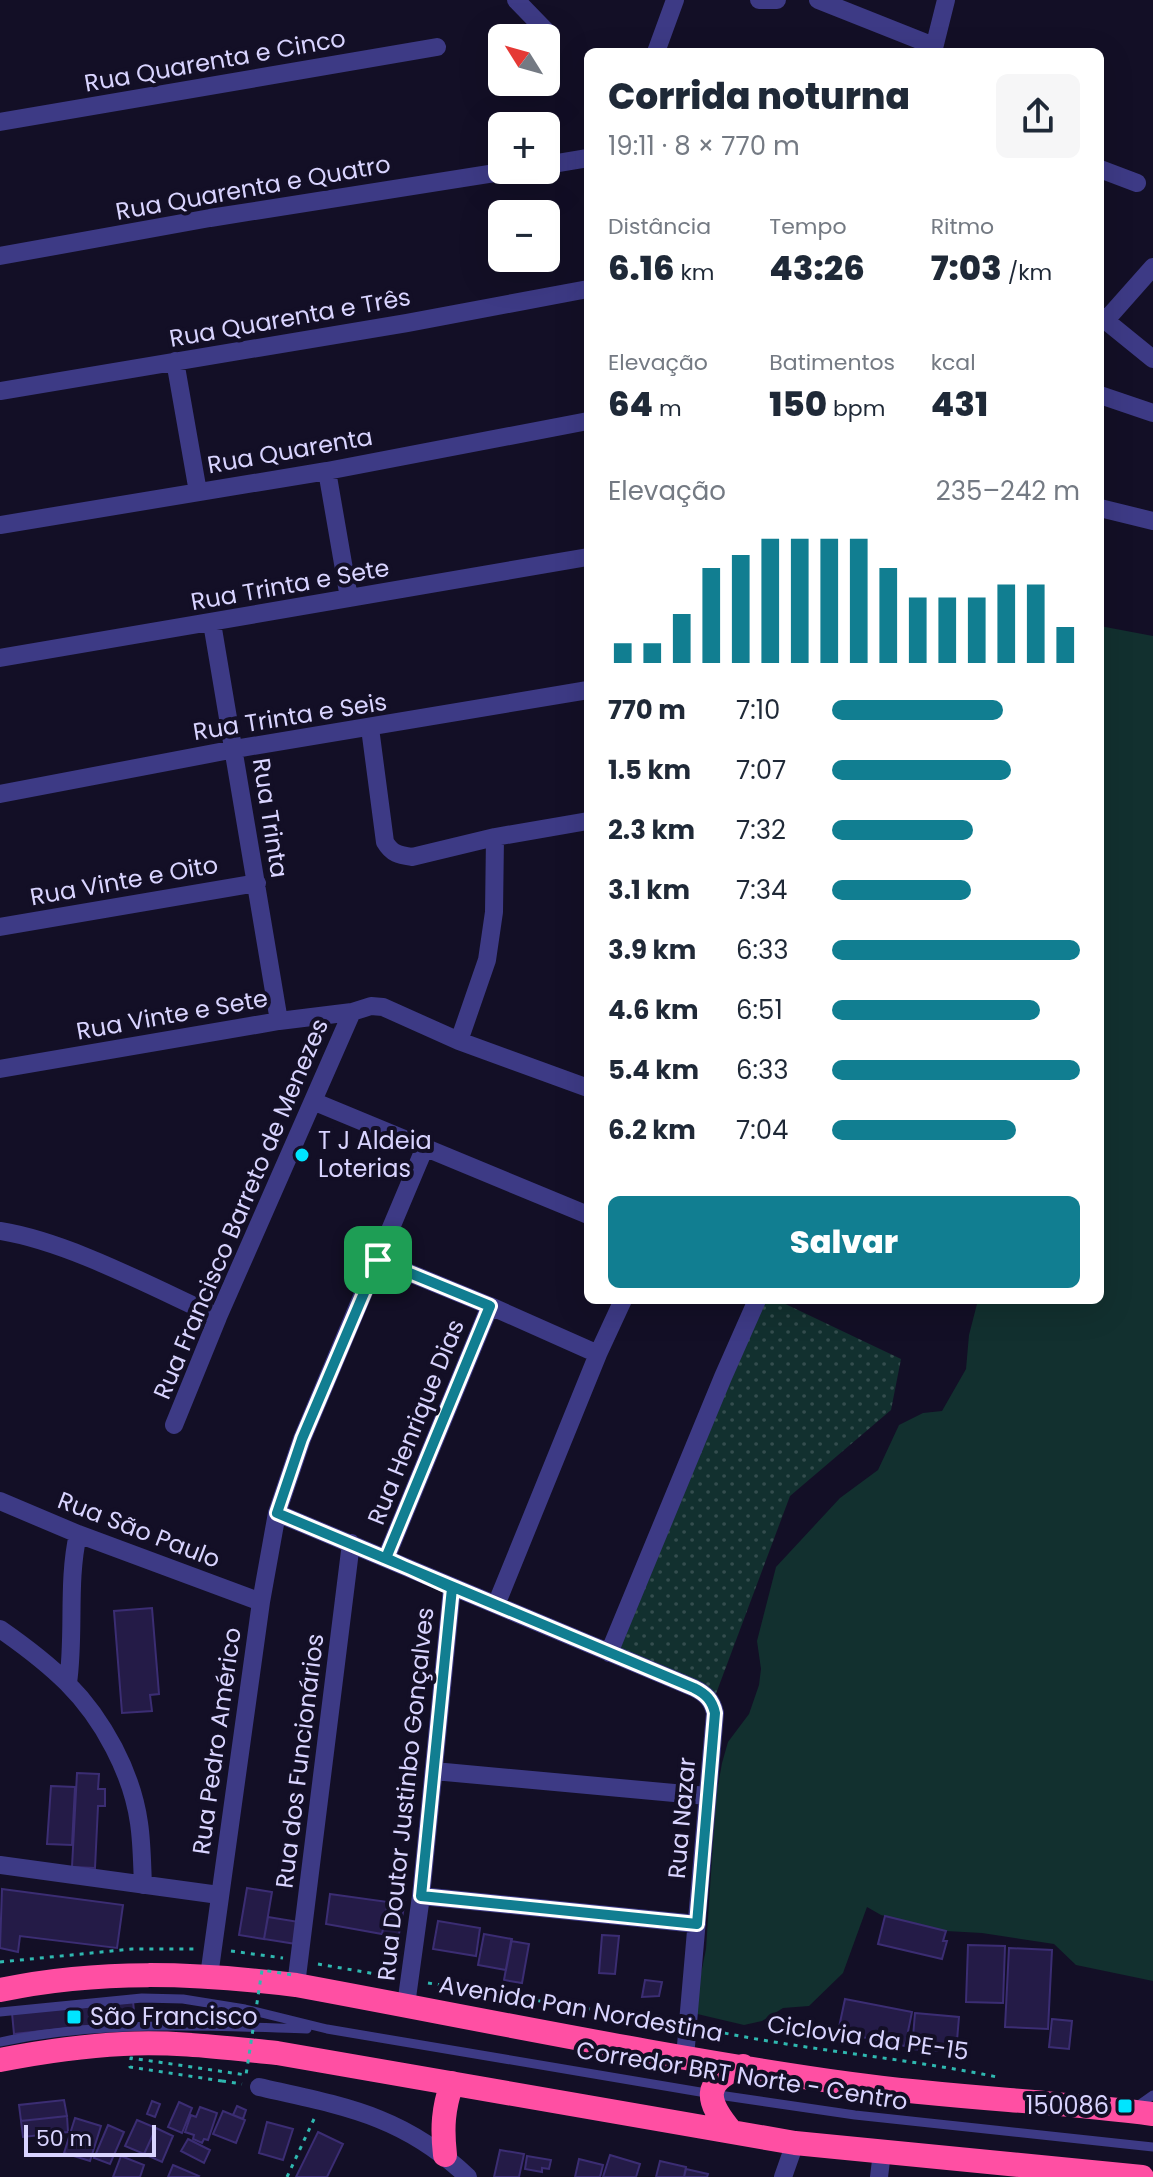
<!DOCTYPE html>
<html lang="pt">
<meta charset="utf-8">
<style>
:root{--surface:#fff;--page:#f6f6f7;--text:#1f2937;--muted:#747a83;--accent:#117e91}
body{margin:0;font-family:Poppins,sans-serif;background:var(--page);color:var(--text);height:100vh;display:flex;flex-direction:column;font-size:30px;white-space:nowrap}
*{box-sizing:border-box;margin:0}
p{font-size:26px;color:var(--muted)}
.icon{flex:none;width:44px;height:44px;fill:none;stroke:currentColor;stroke-width:2;stroke-linecap:round;stroke-linejoin:round}
.map{position:relative;flex:1;overflow:hidden}
.drawer{position:absolute;left:584px;top:48px;width:520px;height:1256px;display:flex;flex-direction:column;background:var(--surface);border-radius:12px;box-shadow:0 8px 32px #0002}
.drawer>*{flex:none}
.needle{width:52px;rotate:307deg}
.fabs{position:absolute;left:488px;top:24px;display:grid;gap:16px}
.fabs a{display:grid;place-items:center;width:72px;height:72px;border-radius:12px;background:var(--surface);box-shadow:0 8px 32px #0002;font-size:40px}
.scale{position:absolute;left:24px;bottom:20px;width:132px;box-sizing:border-box;padding-left:8px;border:4px solid #d9d4ff;border-top:0;font-size:22px;line-height:28px;white-space:nowrap;color:#d9d4ff;-webkit-text-stroke:6px #130f26;paint-order:stroke}
.pin{position:absolute;display:grid;place-items:center;width:68px;height:68px;color:#fff;margin:-34px;border-radius:16px;box-shadow:0 4px 12px #0006}
.round{display:grid;place-items:center;flex:none;width:84px;height:84px;border-radius:12px;background:var(--page)}
.overview{display:flex;align-items:center;justify-content:space-between;height:136px;padding:0 24px}
h1{font-size:36px;font-weight:800;line-height:60px}
.figures{display:grid;grid-template-columns:repeat(3,1fr);gap:12px;height:136px;padding:8px 24px}
.figures div{display:grid;align-content:center}
.figures b{font-size:34px;font-weight:800}
.figures small{font-size:22px;font-weight:400}
.figures p{font-size:22px}
.chart{height:224px;padding:16px 24px}
.chart p{display:flex;justify-content:space-between}
.chart svg{width:100%;height:144px;margin-top:8px;stroke:var(--accent);stroke-width:6}
.primary-button{display:flex;gap:16px;margin-top:auto;padding:16px 24px}
.primary-button a{flex:1;height:92px;border-radius:12px;background:var(--accent);color:#fff;font-size:32px;font-weight:800;line-height:92px;text-align:center}
ul{padding:0 24px;list-style:none;font-size:26px}
li{display:grid;grid-template-columns:128px 96px 1fr;align-items:center;height:60px}
li i{height:20px;border-radius:10px;background:var(--accent)}
.map>svg:first-child{display:block}
.green{fill:#12302f}
.park{fill:url(#park-dots)}
.building{fill:#241b47;stroke:#3b2d73;stroke-width:2}
.lines{fill:none;stroke-linecap:round;stroke-linejoin:round}
.path{stroke:#2fb8b0;stroke-width:3;stroke-dasharray:4 6;stroke-linecap:butt}
.lane{stroke:#3d3a85;stroke-width:9}
.street{stroke:#3d3a85;stroke-width:18}
.highway{stroke:#ff4fa3;stroke-width:24}
.path-bridge{stroke:#2fb8b0;stroke-width:3;stroke-dasharray:4 6;stroke-linecap:butt}
.route-casing{stroke:#fff;stroke-width:16}
.route{stroke:#117e91;stroke-width:10}
.poi-dot{fill:#00e5ff;stroke:#130f26;stroke-width:3}
.labels{text-anchor:middle;stroke-width:8;stroke-linejoin:round;paint-order:stroke}
.street-label{font-size:24px;fill:#d9d4ff;stroke:#130f26}
.poi-label{font-size:24px;fill:#d9d4ff;stroke:#130f26;text-anchor:start}
</style>
<div class="map">
<svg width="1153" height="2177" viewBox="0 0 1153 2177">
<defs>
<pattern id="park-dots" width="8" height="8" patternUnits="userSpaceOnUse" patternTransform="scale(2)"><rect width="8" height="8" fill="#12302f"/><path d="M2 2h.1M6 6h.1" fill="none" stroke="#344d4e" stroke-width="1.8" stroke-linecap="round"/></pattern>
</defs>
<rect width="100%" height="100%" fill="#130f26"/>
<!-- green -->
<path class="green" d="M 1100,626 L 1153,636 L 1153,1981 L 1076,1965 L 1054,1944 L 982,1933 L 946,1931 L 881,1915 L 867,1907 L 843,1973 L 809,2006 L 783,2008 L 762,2021 L 744,2025 L 693,2013 L 706,1949 L 716,1797 L 722,1763 L 728,1742 L 749,1714 L 759,1685 L 761,1669 L 757,1641 L 776,1567 L 840,1498 L 878,1470 L 899,1425 L 923,1413 L 942,1411 L 966,1369 L 969,1335 L 978,1300 L 1100,1300 Z"/>
<!-- park -->
<path class="park" d="M 753,1300 L 777,1300 L 901,1359 L 891,1410 L 790,1496 L 714,1699 L 602,1654 Z"/>
<!-- building -->
<path class="building" d="M 152,1608 L 159,1694 L 150,1695 L 152,1711 L 122,1713 L 114,1611 Z
M 77,1773 L 99,1774 L 98,1789 L 105,1789 L 105,1806 L 98,1806 L 95,1868 L 72,1867 Z
M 51,1786 L 75,1787 L 72,1845 L 47,1844 Z
M 247,1888 L 272,1892 L 264,1939 L 239,1935 Z
M 2,1889 L 123,1905 L 117,1948 L 20,1936 L 18,1952 L 0,1948 Z
M 330,1894 L 388,1902 L 382,1934 L 326,1924 Z
M 405,1901 L 399,1934 L 382,1934 L 388,1902 Z
M 885,1916 L 946,1931 L 943,1941 L 947,1941 L 942,1959 L 878,1944 Z
M 268,1917 L 299,1922 L 296,1944 L 264,1939 Z
M 438,1921 L 480,1928 L 476,1956 L 433,1949 Z
M 484,1934 L 512,1939 L 506,1970 L 478,1965 Z
M 602,1935 L 619,1936 L 615,1974 L 599,1973 Z
M 511,1941 L 529,1944 L 522,1983 L 504,1980 Z
M 968,1945 L 1005,1946 L 1003,2003 L 966,2002 Z
M 1009,1948 L 1052,1950 L 1048,2029 L 1005,2027 Z
M 645,1980 L 662,1982 L 659,1996 L 642,1997 Z
M 845,1999 L 912,2012 L 905,2046 L 838,2032 Z
M 133,2001 L 135,2021 L 14,2034 L 12,2013 Z
M 915,2013 L 959,2017 L 956,2052 L 912,2049 Z
M 1052,2019 L 1072,2021 L 1069,2049 L 1049,2047 Z
M 64,2100 L 67,2116 L 21,2121 L 19,2105 Z
M 152,2101 L 160,2104 L 155,2117 L 147,2114 Z
M 179,2102 L 192,2108 L 182,2133 L 168,2127 Z
M 237,2106 L 246,2110 L 243,2119 L 233,2115 Z
M 200,2107 L 217,2113 L 208,2140 L 204,2139 L 202,2143 L 193,2139 L 194,2135 L 185,2132 L 191,2115 L 196,2117 Z
M 223,2111 L 245,2120 L 236,2143 L 213,2134 Z
M 67,2116 L 68,2132 L 23,2137 L 21,2121 Z
M 75,2118 L 101,2126 L 90,2161 L 64,2153 Z
M 137,2120 L 156,2128 L 144,2154 L 125,2146 Z
M 267,2122 L 293,2129 L 283,2160 L 259,2153 Z
M 108,2125 L 124,2132 L 110,2164 L 94,2158 Z
M 156,2128 L 173,2136 L 162,2162 L 144,2154 Z
M 318,2132 L 343,2144 L 327,2177 L 296,2177 Z
M 188,2139 L 210,2150 L 204,2163 L 181,2151 Z
M 500,2150 L 524,2154 L 519,2177 L 494,2177 Z
M 610,2155 L 640,2164 L 636,2177 L 603,2177 Z
M 121,2156 L 144,2165 L 140,2177 L 113,2177 Z
M 527,2156 L 551,2160 L 549,2169 L 542,2168 L 542,2172 L 525,2169 Z
M 579,2159 L 603,2165 L 600,2177 L 575,2177 Z
M 660,2161 L 686,2167 L 684,2177 L 656,2177 Z
M 173,2165 L 199,2176 L 198,2177 L 168,2177 Z
M 686,2169 L 708,2174 L 707,2177 L 684,2177 Z"/>
<g class="lines">
<!-- path -->
<path class="path" d="M 231,1951 L 283,1958
M 0,1962 L 132,1949 L 196,1949
M 318,1964 L 393,1977
M 428,1983 L 670,2022
M 705,2029 C 801,2050 900,2057 997,2077
M 222,2081 L 242,2084
M 287,2177 L 314,2119"/>
<!-- lane -->
<path class="lane" d="M 0,2012 L 142,1998 L 183,1999 L 245,2009 L 327,2029 L 712,2094 L 855,2115 L 1153,2147
M 0,2042 C 102,2020 205,2026 307,2029
M 1136,2107 L 1153,2095"/>
<!-- street -->
<path class="street" d="M 516,0 L 549,34
M 759,0 L 777,0
M 818,0 L 934,46
M 656,52 L 675,0
M 933,52 L 946,0
M 0,122 L 437,47
M 546,165 L 588,158
M 1100,169 L 1137,183
M 0,256 L 210,218 L 514,170
M 1100,316 L 1153,359
M 1106,320 L 1153,267
M 175,361 L 198,492
M 0,391 L 407,323 L 588,289
M 1100,395 L 1153,413
M 327,471 L 349,598
M 1100,508 L 1153,521
M 0,525 L 327,471 L 588,421
M 212,623 L 279,1021
M 0,658 L 588,557
M 370,728 L 385,842 C 392,854 399,855 412,857 L 495,837 L 588,821
M 0,794 L 235,749 L 588,690
M 0,927 L 257,883
M 459,1041 L 487,960 L 494,912 L 495,837
M 0,1069 L 279,1021 L 352,1012 L 371,1006 L 383,1007 L 459,1041 L 588,1088
M 315,1102 L 588,1215
M 0,1231 C 69,1242 154,1288 218,1317
M 378,1260 L 490,1306 L 598,1354
M 174,1425 L 218,1317 L 352,1012
M 0,1501 L 78,1534 L 261,1602
M 277,1513 L 694,1688 C 706,1694 712,1700 715,1713 L 685,2057
M 386,1558 L 490,1306
M 496,1605 L 598,1354 L 623,1300
M 0,1629 C 23,1645 47,1663 67,1683 C 103,1719 132,1773 139,1823 C 142,1843 142,1864 143,1885
M 609,1653 L 723,1377 L 757,1300
M 68,1683 C 75,1633 67,1583 78,1534
M 434,1771 L 707,1796
M 0,1865 L 219,1895
M 421,1896 L 697,1924
M 209,1976 L 261,1602 L 277,1513 L 302,1439 L 425,1147
M 296,1985 L 351,1543
M 406,2005 L 421,1896 L 452,1588
M 259,2087 C 343,2106 403,2115 468,2177
M 783,2177 L 795,2143
M 879,2177 L 882,2152"/>
<!-- highway -->
<path class="highway" d="M 0,1990 C 99,1969 196,1973 296,1985 C 480,2019 665,2058 851,2084 C 951,2098 1053,2101 1153,2114
M 0,2060 C 41,2052 81,2046 123,2044 C 174,2041 226,2048 277,2053 L 795,2143 L 1142,2177
M 731,2131 C 706,2101 701,2082 743,2066
M 445,2155 C 442,2128 443,2109 452,2083"/>
<!-- path-bridge -->
<path class="path-bridge" d="M 222,2081 L 130,2067 L 131,2058 L 246,2075 L 262,1970 L 293,1975"/>
</g>
<g class="lines">
<!-- route casing -->
<g class="route-casing">
<path id="route" d="M 378,1260 L 302,1439 L 277,1513 L 694,1688 C 706,1694 712,1700 715,1713 L 697,1924 L 421,1896 L 452,1588 L 386,1558 L 490,1306 L 378,1260"/>
</g>
<!-- route -->
<use href="#route" class="route"/>
</g>
<!-- markers -->
<g class="poi-dot">
<circle cx="302" cy="1155" r="8"/>
<rect x="66" y="2009" width="16" height="16" rx="4"/>
<rect x="1117" y="2098" width="16" height="16" rx="4"/>
</g>
<g class="labels">
<!-- street labels -->
<g class="street-label">
<text transform="translate(215 61) rotate(-10)" y="8">Rua Quarenta e Cinco</text>
<text transform="translate(253 188) rotate(-10)" y="8">Rua Quarenta e Quatro</text>
<text transform="translate(290 318) rotate(-10)" y="8">Rua Quarenta e Três</text>
<text transform="translate(290 451) rotate(-10)" y="8">Rua Quarenta</text>
<text transform="translate(290 585) rotate(-10)" y="8">Rua Trinta e Sete</text>
<text transform="translate(290 717) rotate(-9)" y="8">Rua Trinta e Seis</text>
<text transform="translate(270 818) rotate(81)" y="8">Rua Trinta</text>
<text transform="translate(124 881) rotate(-10)" y="8">Rua Vinte e Oito</text>
<text transform="translate(172 1015) rotate(-10)" y="8">Rua Vinte e Sete</text>
<text transform="translate(241 1209) rotate(-67)" y="8">Rua Francisco Barreto de Menezes</text>
<text transform="translate(416 1422) rotate(-68)" y="8">Rua Henrique Dias</text>
<text transform="translate(139 1530) rotate(21)" y="8">Rua São Paulo</text>
<text transform="translate(217 1741) rotate(-82)" y="8">Rua Pedro Américo</text>
<text transform="translate(300 1761) rotate(-83)" y="8">Rua dos Funcionários</text>
<text transform="translate(406 1794) rotate(-84)" y="8">Rua Doutor Justinbo Gonçalves</text>
<text transform="translate(682 1818) rotate(-85)" y="8">Rua Nazar</text>
<text transform="translate(581 2009) rotate(10)" y="8">Avenida Pan Nordestina</text>
<text transform="translate(868 2038) rotate(8)" y="8">Ciclovia da PE-15</text>
<text transform="translate(742 2076) rotate(9)" y="8">Corredor BRT Norte - Centro</text>
</g>
<!-- poi labels -->
<g class="poi-label">
<text x="318" y="1149">T J Aldeia<tspan x="318" dy="28">Loterias</tspan></text>
<text x="90" y="2025">São Francisco</text>
<text x="1109" y="2114" text-anchor="end">150086</text>
</g>
</g>
</svg>
<div class="fabs">
<a><svg class="needle" viewBox="-14 -14 28 28"><path d="M0-13l5 13h-10z" fill="#e53935"/><path d="M0 13l5-13h-10z" fill="#747a83"/></svg></a>
<a>+</a>
<a>−</a>
</div>
<div class="scale">50 m</div>
<div class="pin" style="left:378px;top:1260px;background:#1e9e55"><svg class="icon" aria-label="arrive" viewBox="0 0 24 24"><path d="M6 21V4h12l-3 4 3 4H6"/></svg></div>
<section class="drawer">
<div class="overview"><div><h1>Corrida noturna</h1><p>19:11 · 8 × 770 m</p></div><a class="round"><svg class="icon" aria-label="share" viewBox="0 0 24 24"><path d="M12 15V3M7 8l5-5 5 5M5 13v7h14v-7"/></svg></a></div>
<div class="figures">
<div><p>Distância</p><b>6.16<small> km</small></b></div>
<div><p>Tempo</p><b>43:26</b></div>
<div><p>Ritmo</p><b>7:03<small> /km</small></b></div>
</div>
<div class="figures">
<div><p>Elevação</p><b>64<small> m</small></b></div>
<div><p>Batimentos</p><b>150<small> bpm</small></b></div>
<div><p>kcal</p><b>431</b></div>
</div>
<div class="chart"><p><span>Elevação</span>235–242 m</p>
<svg viewBox="0 0 160 44" preserveAspectRatio="none"><path d="M5 44V38M15 44V38M25 44V29M35 44V15M45 44V11M55 44V6M65 44V6M75 44V6M85 44V6M95 44V15M105 44V24M115 44V24M125 44V24M135 44V20M145 44V20M155 44V33"/></svg>
</div>
<ul>
<li><b>770 m</b>7:10<i style="width:69%"></i></li>
<li><b>1.5 km</b>7:07<i style="width:72%"></i></li>
<li><b>2.3 km</b>7:32<i style="width:57%"></i></li>
<li><b>3.1 km</b>7:34<i style="width:56%"></i></li>
<li><b>3.9 km</b>6:33<i style="width:100%"></i></li>
<li><b>4.6 km</b>6:51<i style="width:84%"></i></li>
<li><b>5.4 km</b>6:33<i style="width:100%"></i></li>
<li><b>6.2 km</b>7:04<i style="width:74%"></i></li>
</ul>
<div class="primary-button"><a>Salvar</a></div>
</section>
</div>
